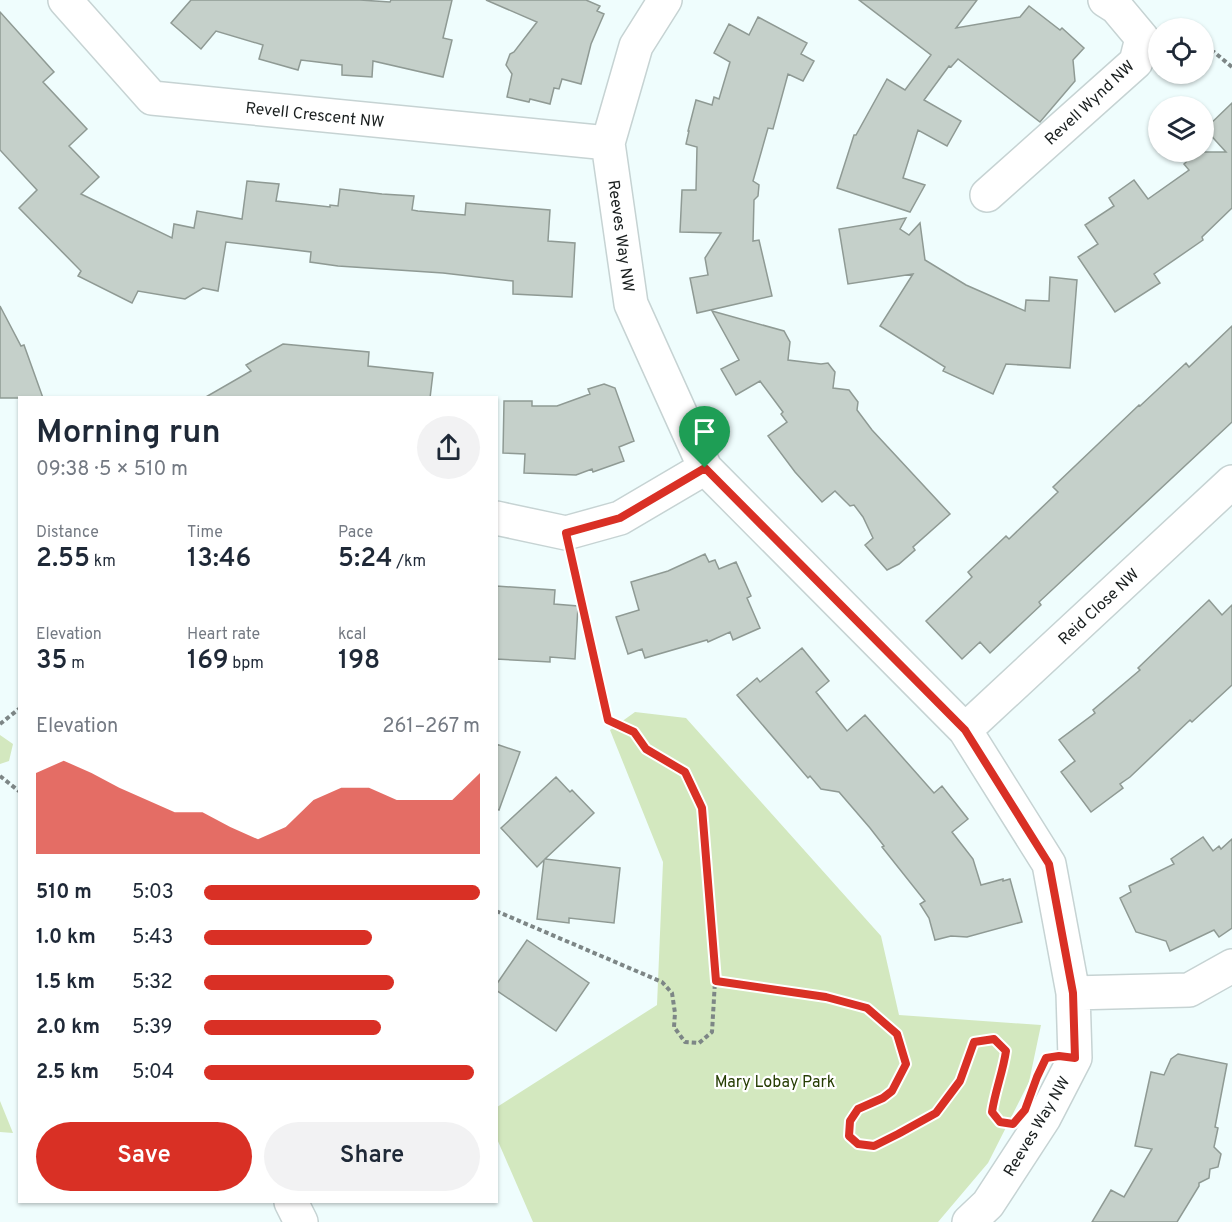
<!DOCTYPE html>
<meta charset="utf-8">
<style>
:root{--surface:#fff;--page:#f2f2f3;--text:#1f2937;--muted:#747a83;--accent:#d93025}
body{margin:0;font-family:Overpass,sans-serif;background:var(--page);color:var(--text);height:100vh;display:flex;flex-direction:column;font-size:22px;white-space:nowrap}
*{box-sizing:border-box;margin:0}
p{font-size:20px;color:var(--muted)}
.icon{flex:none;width:33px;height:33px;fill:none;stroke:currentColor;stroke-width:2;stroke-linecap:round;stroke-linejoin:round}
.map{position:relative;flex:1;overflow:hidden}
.details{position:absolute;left:18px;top:396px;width:480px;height:807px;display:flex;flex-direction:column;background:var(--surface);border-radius:0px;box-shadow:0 2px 4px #0004}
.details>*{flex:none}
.controls{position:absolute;left:1148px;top:18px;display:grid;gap:12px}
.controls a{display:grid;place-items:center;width:66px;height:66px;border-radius:50%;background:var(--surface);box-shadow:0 2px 4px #0004;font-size:30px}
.pin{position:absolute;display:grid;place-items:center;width:51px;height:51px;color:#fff;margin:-62px -26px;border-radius:50% 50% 50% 0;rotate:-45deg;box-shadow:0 0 6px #0007}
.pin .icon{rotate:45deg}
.round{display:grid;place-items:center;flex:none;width:63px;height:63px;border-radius:32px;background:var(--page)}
.overview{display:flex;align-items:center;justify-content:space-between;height:102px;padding:0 18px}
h1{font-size:33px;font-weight:600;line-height:45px}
.figures{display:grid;grid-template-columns:repeat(3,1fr);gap:9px;height:102px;padding:6px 18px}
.figures div{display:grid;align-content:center}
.figures b{font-size:26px;font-weight:600}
.figures small{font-size:16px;font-weight:400}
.figures p{font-size:16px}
.chart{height:168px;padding:12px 18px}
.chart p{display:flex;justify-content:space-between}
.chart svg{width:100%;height:108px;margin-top:6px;fill:var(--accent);opacity:.7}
.cta{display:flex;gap:12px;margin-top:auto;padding:12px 18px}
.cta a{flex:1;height:69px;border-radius:36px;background:var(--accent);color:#fff;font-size:24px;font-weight:600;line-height:69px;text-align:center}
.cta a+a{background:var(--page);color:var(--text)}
ul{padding:0 18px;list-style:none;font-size:20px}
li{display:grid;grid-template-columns:96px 72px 1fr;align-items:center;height:45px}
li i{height:15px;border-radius:8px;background:var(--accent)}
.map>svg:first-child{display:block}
.green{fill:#d3e8bf}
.building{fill:#c5d0ca;stroke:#8f9a94;stroke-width:1.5}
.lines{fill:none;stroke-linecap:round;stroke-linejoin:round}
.street-casing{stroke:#c6d3d3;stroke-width:36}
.path{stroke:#7d8686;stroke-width:4;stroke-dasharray:4.5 3;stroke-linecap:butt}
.street{stroke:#fff;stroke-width:33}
.route-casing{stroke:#fff;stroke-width:12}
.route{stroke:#d93025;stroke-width:8}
.labels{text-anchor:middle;stroke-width:4.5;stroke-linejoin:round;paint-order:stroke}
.street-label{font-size:16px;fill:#191e1e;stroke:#fff}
.park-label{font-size:16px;fill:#263d03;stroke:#fff}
</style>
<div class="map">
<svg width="1232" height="1222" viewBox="0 0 1232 1222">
<rect width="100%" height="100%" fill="#effdfd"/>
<!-- green -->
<path class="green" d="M 635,712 L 686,718 L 881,936 L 899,1015 L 1041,1025 L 1029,1082 L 988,1163 L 938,1222 L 533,1222 L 497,1139 L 497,1107 L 657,1005 L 663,862 L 610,730 Z
M 0,735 L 13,744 L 9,761 L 0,764 Z
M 0,1101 L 13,1133 L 0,1132 Z"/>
<!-- building -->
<path class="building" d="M 191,0 L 360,0 L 390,2 L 391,0 L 452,0 L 443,38 L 452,40 L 443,77 L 373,61 L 372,77 L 342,75 L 342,65 L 301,60 L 298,70 L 259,59 L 263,45 L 216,31 L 201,49 L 171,23 Z
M 486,0 L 586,0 L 600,6 L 597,11 L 604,14 L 591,44 L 581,84 L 562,79 L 559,89 L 554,88 L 550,104 L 530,99 L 529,102 L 507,97 L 512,74 L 506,65 L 510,54 L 514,52 L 537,22 Z
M 859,0 L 977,0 L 956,28 L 1020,17 L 1029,6 L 1060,30 L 1062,28 L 1084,48 L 1073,60 L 1075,81 L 1040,122 L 958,59 L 951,67 L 949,66 L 924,100 L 961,121 L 947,146 L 918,130 L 903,178 L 925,185 L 910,212 L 837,188 L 854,135 L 856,135 L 887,79 L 905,90 L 931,55 Z
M 0,12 L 54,72 L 43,82 L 87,129 L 69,146 L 99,177 L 81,194 L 172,238 L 174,224 L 194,228 L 197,211 L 242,219 L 247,181 L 279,184 L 276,201 L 330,207 L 330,205 L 338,206 L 340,189 L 382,194 L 414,196 L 412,210 L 418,211 L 465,215 L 466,203 L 550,210 L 548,241 L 575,243 L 572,297 L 513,294 L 513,281 L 443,273 L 338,266 L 310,262 L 311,252 L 226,242 L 218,291 L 203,288 L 185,299 L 138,291 L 132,303 L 78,276 L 81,271 L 19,208 L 37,190 L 0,150 Z
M 758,17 L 807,43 L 801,54 L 814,61 L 803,81 L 788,74 L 773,129 L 768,128 L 753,181 L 759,185 L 758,196 L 754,200 L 753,241 L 759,240 L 772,296 L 697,313 L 690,278 L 708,275 L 705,258 L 721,233 L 680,232 L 682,190 L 696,190 L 697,147 L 686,144 L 689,131 L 688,131 L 696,100 L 712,105 L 714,97 L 719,99 L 730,62 L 714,53 L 729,24 L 749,35 Z
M 1232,103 L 1232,208 L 1202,237 L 1203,240 L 1154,274 L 1160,283 L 1115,312 L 1078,257 L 1098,244 L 1085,225 L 1114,206 L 1109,198 L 1134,180 L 1148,199 L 1189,170 L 1184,164 L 1197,152 L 1226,152 L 1205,129 Z
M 906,218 L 900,229 L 909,235 L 920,223 L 925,260 L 966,285 L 1025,311 L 1026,300 L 1049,301 L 1050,277 L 1077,280 L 1070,368 L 1006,364 L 993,394 L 943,371 L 945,367 L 880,326 L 913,274 L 848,284 L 839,229 Z
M 0,306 L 21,346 L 24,345 L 43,398 L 0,398 Z
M 712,311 L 784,331 L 790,342 L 788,360 L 821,364 L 828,363 L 835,372 L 833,388 L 849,390 L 858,402 L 857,410 L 872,430 L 950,514 L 913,547 L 915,550 L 899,564 L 887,570 L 865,545 L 873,538 L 863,517 L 854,505 L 850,506 L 835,491 L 822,502 L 795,472 L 768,436 L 787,422 L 781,414 L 783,412 L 760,381 L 736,395 L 721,369 L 739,360 Z
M 1232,326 L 1232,422 L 1039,602 L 1041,605 L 990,653 L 980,642 L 962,659 L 926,621 L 972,577 L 968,572 L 1006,536 L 1009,539 L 1058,492 L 1053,487 L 1139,405 L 1140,406 L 1186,363 L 1189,367 Z
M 283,344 L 369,352 L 368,366 L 433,373 L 430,398 L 204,398 L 251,371 L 246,365 Z
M 604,384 L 615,388 L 634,441 L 619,447 L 624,461 L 593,472 L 592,469 L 576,475 L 524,473 L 525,454 L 503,453 L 504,401 L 532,401 L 532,406 L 557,406 L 590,394 L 588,389 Z
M 705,554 L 709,562 L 715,560 L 719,569 L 736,562 L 751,596 L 747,598 L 760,628 L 733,640 L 730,632 L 708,642 L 707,640 L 645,658 L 642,649 L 628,654 L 616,617 L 639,610 L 631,582 L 668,571 Z
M 496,586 L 555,590 L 554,604 L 578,606 L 575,659 L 550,657 L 550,662 L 496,659 Z
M 1209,600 L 1222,615 L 1232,605 L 1232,685 L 1192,722 L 1190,720 L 1130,777 L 1120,784 L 1123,788 L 1091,812 L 1061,772 L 1075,761 L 1059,740 L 1095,713 L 1093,710 L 1140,670 L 1138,668 Z
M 802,648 L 829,681 L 816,692 L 847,731 L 865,715 L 934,793 L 942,786 L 968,819 L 952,832 L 973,859 L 981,885 L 1003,879 L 1003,881 L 1010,879 L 1022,922 L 967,937 L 951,936 L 935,940 L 929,918 L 920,904 L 925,901 L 882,847 L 884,846 L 870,828 L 839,792 L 821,789 L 810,776 L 808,778 L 737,695 L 757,678 L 760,682 Z
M 496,744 L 520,752 L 499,810 L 496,809 Z
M 556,777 L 570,792 L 572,790 L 594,813 L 545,859 L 620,868 L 614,923 L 569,918 L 569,923 L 537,919 L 544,860 L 537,867 L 501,828 Z
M 1203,837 L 1213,851 L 1219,846 L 1221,849 L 1232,839 L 1232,928 L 1219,937 L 1214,930 L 1170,951 L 1166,941 L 1136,932 L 1120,898 L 1131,892 L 1129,886 L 1174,864 L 1171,859 Z
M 527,940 L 589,983 L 556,1031 L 496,990 L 496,985 Z
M 1178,1054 L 1227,1064 L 1215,1127 L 1218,1128 L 1214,1147 L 1221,1154 L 1218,1167 L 1210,1169 L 1209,1178 L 1199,1183 L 1199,1186 L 1177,1222 L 1092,1222 L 1111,1190 L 1124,1197 L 1152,1149 L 1135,1146 L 1151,1072 L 1164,1075 L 1171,1059 Z"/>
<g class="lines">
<!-- street casing -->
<g class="street-casing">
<path id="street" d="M 65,0 L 152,98 L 608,143
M 665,0 L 636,46 L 608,143 L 631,304 L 705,468 L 965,730 L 1049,864 L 1073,993 L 1075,1058 L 1044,1118 L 988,1204 L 969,1222
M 987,195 L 1136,62 L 1142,38 L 1116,7 L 1105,0
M 496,518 L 566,533 L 620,518 L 705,468
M 965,730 L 1232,482
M 1073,993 L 1189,990 L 1232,966
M 291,1202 L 301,1222"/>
</g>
<!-- path -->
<path class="path" d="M 1203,50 L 1214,52 L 1232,67
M 0,724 L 20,708
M 0,776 L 20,792
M 496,911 L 662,982 L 672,993 L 675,1013 L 674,1027 L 685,1042 L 699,1043 L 712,1032 L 715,981 L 702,808 L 685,772 L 646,749 L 634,732 L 608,720 L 572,560
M 715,981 L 826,997 L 867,1008 L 897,1034 L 906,1064 L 892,1091 L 883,1098 L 858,1109 L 850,1121 L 849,1136 L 858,1145 L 874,1146 L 898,1134 L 936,1113 L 960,1081 L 974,1042 L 994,1039 L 1006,1051 C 1003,1072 995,1091 992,1112 L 1001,1122 L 1005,1123"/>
<!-- street -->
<use href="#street" class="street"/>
</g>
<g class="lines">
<!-- route casing -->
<g class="route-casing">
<path id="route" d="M 705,468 L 965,730 L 1049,864 L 1073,993 L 1075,1058 L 1059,1056 L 1046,1058 L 1037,1077 L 1025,1110 L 1013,1124 L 1000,1122 L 992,1112 C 995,1091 1003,1072 1006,1051 L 994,1039 L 974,1042 L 960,1081 L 936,1113 L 898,1134 L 874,1146 L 858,1144 L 849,1136 L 850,1121 L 858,1109 L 883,1098 L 892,1091 L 906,1064 L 897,1034 L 867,1008 L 826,997 L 716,981 L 702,808 L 685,772 L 646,749 L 634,732 L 608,720 L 566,533 L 620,518 Z"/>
</g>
<!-- route -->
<use href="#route" class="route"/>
</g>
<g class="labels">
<!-- street labels -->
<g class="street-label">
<text transform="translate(1089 102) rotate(-43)" y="6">Revell Wynd NW</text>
<text transform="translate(315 114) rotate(6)" y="6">Revell Crescent NW</text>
<text transform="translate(622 236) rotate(82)" y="6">Reeves Way NW</text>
<text transform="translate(1098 606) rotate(-43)" y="6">Reid Close NW</text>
<text transform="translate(1036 1126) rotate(-59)" y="6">Reeves Way NW</text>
</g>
<!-- park labels -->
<g class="park-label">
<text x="775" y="1087">Mary Lobay Park</text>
</g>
</g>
</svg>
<div class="controls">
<a><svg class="icon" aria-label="locate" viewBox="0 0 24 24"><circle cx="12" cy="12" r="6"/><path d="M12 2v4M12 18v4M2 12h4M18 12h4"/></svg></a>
<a><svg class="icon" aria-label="layers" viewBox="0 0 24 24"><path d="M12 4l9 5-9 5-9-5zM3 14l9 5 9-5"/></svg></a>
</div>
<div class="pin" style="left:705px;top:468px;background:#1e9e55"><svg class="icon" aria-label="arrive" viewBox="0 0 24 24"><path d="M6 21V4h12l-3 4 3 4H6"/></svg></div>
<section class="details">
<div class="overview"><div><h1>Morning run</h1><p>09:38 · 5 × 510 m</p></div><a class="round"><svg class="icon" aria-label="share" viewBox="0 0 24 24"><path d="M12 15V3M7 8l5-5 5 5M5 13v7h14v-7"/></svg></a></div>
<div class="figures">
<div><p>Distance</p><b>2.55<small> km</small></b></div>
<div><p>Time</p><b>13:46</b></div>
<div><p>Pace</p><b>5:24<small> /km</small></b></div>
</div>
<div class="figures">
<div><p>Elevation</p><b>35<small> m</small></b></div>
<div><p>Heart rate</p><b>169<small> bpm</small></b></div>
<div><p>kcal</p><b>198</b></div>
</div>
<div class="chart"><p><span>Elevation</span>261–267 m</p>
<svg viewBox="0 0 160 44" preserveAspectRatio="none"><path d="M0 44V11L10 6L20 11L30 17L40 22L50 27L60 27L70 33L80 38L90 33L100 22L110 17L120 17L130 22L140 22L150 22L160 11V44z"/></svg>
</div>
<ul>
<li><b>510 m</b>5:03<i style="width:100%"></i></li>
<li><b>1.0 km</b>5:43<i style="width:61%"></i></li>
<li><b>1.5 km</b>5:32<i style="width:69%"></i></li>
<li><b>2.0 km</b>5:39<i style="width:64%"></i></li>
<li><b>2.5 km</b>5:04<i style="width:98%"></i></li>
</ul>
<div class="cta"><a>Save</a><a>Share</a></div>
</section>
</div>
